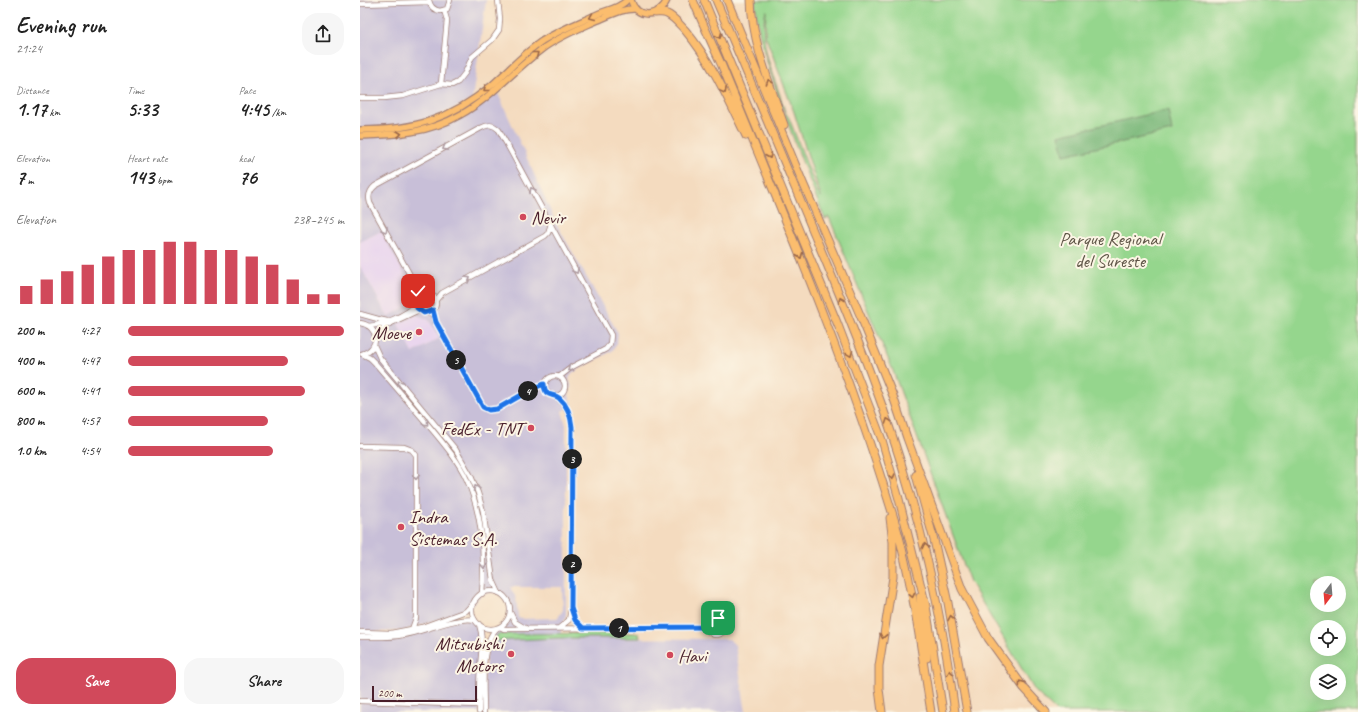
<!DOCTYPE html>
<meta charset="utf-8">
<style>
:root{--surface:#fff;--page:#f6f6f6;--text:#222;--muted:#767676;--accent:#d1495b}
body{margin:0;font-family:Caveat,sans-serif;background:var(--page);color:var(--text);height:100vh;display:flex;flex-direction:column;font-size:15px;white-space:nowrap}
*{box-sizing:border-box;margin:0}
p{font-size:13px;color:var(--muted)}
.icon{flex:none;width:22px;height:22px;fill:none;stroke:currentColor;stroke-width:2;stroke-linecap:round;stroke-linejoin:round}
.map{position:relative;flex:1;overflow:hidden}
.sheet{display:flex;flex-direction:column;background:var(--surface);width:360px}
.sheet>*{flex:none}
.needle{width:26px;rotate:196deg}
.buttons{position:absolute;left:950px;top:576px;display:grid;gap:8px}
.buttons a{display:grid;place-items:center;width:36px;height:36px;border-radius:50%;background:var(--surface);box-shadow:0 4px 16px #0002;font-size:20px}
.scale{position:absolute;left:12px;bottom:10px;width:105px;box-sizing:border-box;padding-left:4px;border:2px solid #4a1f2b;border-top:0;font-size:11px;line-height:14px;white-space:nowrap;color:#4a1f2b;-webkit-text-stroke:3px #fcf5e5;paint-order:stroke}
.pin{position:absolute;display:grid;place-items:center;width:34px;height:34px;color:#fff;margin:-17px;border-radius:8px;box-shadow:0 2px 6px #0006}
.km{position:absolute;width:20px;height:20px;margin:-10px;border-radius:50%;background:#222;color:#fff;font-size:11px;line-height:20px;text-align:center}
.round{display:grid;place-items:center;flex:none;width:42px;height:42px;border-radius:16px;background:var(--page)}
.head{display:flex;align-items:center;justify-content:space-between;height:68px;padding:0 16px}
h1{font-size:22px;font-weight:700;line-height:30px}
.metrics{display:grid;grid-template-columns:repeat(3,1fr);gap:6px;height:68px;padding:4px 16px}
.metrics div{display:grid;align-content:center}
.metrics b{font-size:20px;font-weight:700}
.metrics small{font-size:11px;font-weight:400}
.metrics p{font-size:11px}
.chart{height:112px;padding:8px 16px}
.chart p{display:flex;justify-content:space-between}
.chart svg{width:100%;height:72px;margin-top:4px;stroke:var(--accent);stroke-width:6}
.cta{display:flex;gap:8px;margin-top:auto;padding:8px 16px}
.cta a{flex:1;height:46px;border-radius:16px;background:var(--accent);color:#fff;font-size:16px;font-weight:700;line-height:46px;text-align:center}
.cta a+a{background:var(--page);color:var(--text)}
ul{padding:0 16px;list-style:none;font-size:13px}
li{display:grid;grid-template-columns:64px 48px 1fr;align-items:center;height:30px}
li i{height:10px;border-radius:5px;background:var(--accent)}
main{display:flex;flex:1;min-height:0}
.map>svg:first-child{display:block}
.built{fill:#e7d2ef}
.industrial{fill:#c8bfd8;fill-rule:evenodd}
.green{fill:#95d68d;stroke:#707a5c;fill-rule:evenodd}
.forest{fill:#78b778;stroke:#616b52}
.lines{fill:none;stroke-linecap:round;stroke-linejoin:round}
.minor-casing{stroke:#9f7d75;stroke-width:6}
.major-casing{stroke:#9f7d75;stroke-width:8}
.highway-casing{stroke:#9f7d75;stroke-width:9}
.minor{stroke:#fff;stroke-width:4.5}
.major{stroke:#fbbd6e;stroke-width:5.5}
.highway{stroke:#fbbd6e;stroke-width:7}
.oneway{stroke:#9a6649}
.oneway2{stroke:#ae9aa0}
.route-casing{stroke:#fff;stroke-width:8}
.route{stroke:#1a73e8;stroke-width:5}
.poi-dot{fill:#d1495b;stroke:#fcf5e5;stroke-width:1.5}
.labels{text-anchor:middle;stroke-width:4;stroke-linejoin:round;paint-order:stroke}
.poi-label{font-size:19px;fill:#4a1f2b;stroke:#fcf5e5;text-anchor:start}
.park-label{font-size:19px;fill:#605648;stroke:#fcf5e5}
</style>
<main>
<section class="sheet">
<div class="head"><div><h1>Evening run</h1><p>21:24</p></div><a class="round"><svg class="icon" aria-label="share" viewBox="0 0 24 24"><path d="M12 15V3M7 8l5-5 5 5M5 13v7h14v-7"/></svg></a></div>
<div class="metrics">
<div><p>Distance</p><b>1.17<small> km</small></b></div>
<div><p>Time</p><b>5:33</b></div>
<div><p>Pace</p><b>4:45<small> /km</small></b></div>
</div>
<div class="metrics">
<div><p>Elevation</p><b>7<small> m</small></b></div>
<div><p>Heart rate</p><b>143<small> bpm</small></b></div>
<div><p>kcal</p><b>76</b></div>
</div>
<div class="chart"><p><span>Elevation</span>238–245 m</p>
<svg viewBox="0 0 160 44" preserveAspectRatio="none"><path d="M5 44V33M15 44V29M25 44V24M35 44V20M45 44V15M55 44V11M65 44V11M75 44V6M85 44V6M95 44V11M105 44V11M115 44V15M125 44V20M135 44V29M145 44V38M155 44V38"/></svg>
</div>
<ul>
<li><b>200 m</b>4:27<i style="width:100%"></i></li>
<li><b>400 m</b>4:47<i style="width:74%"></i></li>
<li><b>600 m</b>4:41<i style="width:82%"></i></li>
<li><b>800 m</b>4:57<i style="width:65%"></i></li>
<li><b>1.0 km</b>4:54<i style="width:67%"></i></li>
</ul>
<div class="cta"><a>Save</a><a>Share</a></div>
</section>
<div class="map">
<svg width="998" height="712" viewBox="0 0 998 712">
<rect width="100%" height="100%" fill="#fcf5e5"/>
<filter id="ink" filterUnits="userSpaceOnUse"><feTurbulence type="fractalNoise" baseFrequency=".025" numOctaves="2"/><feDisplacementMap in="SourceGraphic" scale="8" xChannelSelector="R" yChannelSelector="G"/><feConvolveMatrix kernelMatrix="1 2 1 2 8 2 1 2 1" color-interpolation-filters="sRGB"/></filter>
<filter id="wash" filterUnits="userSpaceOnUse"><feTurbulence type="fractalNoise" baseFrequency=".012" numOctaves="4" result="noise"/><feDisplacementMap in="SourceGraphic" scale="16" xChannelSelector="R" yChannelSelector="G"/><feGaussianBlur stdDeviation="0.9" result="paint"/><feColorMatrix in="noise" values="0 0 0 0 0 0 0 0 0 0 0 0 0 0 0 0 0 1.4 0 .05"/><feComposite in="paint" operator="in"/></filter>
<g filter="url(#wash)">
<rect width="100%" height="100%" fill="#f4dbbf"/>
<!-- built -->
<path class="built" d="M 21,231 L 54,293 L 50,304 L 28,317 L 0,266 L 0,242 Z
M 56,315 L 68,319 L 80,338 L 53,353 L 38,324 Z"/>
<!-- industrial -->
<path class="industrial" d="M 0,0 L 126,0 L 112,100 L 59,124 L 0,130 Z
M 136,89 L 195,221 L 258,333 L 257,344 L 252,351 L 212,373 L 209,379 L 211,386 L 209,394 L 210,400 L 213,405 L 202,411 L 206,425 L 206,615 L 199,638 L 369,639 L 375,645 L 386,712 L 124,712 L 124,679 L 128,640 L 146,622 L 150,612 L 149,606 L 145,598 L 139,593 L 133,592 L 122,594 L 106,611 L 43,631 L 0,632 L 0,266 L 28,317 L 50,304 L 54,292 L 21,231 L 0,242 L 0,136 L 60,131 L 99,115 ZM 56,315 L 68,319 L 80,338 L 53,353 L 38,324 ZM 202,587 L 203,610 L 199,616 L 197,618 L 160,619 L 158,617 L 156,598 L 150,587 Z
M 99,619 L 115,620 L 119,624 L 122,633 L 119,712 L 0,712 L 0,637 L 22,638 Z"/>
<!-- green -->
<path class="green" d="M 395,0 L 998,0 L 998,712 L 697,712 L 675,691 L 610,582 L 532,368 L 469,217 L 465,219 C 449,180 434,141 420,101 C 409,68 397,36 395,0 ZM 406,10 L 405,35 L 434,112 L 461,197 L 458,193 L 429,118 L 425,112 C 416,78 397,46 406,10 ZM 957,583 L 979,583 L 979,605 L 957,605 ZM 957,627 L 979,627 L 979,649 L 957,649 ZM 957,671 L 979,671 L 979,693 L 957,693 Z
M 274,633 L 279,634 L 280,638 L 199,638 L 134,641 L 138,634 Z"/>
<!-- forest -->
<path class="forest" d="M 808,110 L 812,131 L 704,155 L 699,135 Z"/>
</g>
<g filter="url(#ink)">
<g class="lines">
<!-- minor casing -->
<g class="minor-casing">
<path id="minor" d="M 69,0 C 70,7 74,10 80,11 L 87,9 L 90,0
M 0,4 L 69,2
M 81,84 L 87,20 L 84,10
M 0,98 L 24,98 L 43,96 L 81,84 L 92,85 L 98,82 L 105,73 L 112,57 L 132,40 L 139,30 L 140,19 L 138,0
M56 303a10 10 0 1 1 20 0a10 10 0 1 1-20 0Z
M 58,296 L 58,291 L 55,284 L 10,203 C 8,196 9,191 15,186 L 121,128 C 128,124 133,124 139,130 L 251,335 L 250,344 L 246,349 L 212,367 L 199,377
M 76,300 L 82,293 L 185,236 L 188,233 L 191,224
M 73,310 L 73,316 L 76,322 L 121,404 C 125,410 130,411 137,409 L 172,389 L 184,385
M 0,314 L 18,319 L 27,321
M 0,323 C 20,326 20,349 2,354
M 8,326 C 23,325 46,315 56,305
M 15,337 L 25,326 L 59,310
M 14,345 L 20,358 L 96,450 L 111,476 L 118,493 L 123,511 L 133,580 L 139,593
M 2,354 L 10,358 L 15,363 C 33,384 51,405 69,426 C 83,443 98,460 107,480 C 123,516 125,556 122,594
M185 386a10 10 0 1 1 20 0a10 10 0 1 1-20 0Z
M 196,396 C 206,405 211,414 212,427 L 211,609 L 209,620 L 199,628
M 0,446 L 44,447 L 52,450 L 56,455 L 56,618 L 52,629
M112 610a19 19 0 1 1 38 0a19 19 0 1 1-38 0Z
M 150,612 L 155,622 L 165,628
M 212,612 L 215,620 L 223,628
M347 626a9 9 0 1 1 18 0a9 9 0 1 1-18 0Z
M 119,624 C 124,639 121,653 120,668 C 119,682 119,697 119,712
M 140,627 L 144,629 L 347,627
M 0,632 L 31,633 L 62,627 L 106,611 L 115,601
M 0,637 C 15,637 29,638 43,635 C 63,632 97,616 115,620
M 0,701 L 119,705
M 124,712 C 124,689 119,645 137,628"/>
</g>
<!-- major casing -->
<g class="major-casing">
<path id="major" d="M 271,0 C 276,20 300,17 307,0
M 0,130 C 54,130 90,120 132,85 C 149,70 164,53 182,41 C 201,29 221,22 240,13 C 249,10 261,7 267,0
M 0,136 C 35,135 69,133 100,115 C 131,98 154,70 182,49 C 198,37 218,29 236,21 C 249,16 262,8 276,9"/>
</g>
<!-- highway casing -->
<g class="highway-casing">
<path id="highway" d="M 333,0 C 342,22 352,44 362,66 C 424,216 488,366 535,522 C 553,584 561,649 571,712
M 344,0 L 478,325 L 522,440 L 539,499 L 566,606 L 583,712
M 356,0 C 393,87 430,175 466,262 C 497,337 527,412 549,490 C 570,563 585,637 595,712
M 367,0 L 443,183 L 501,317 L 533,396 L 547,438 L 602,589 L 628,638 L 664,688 L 686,712
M 391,0 C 392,43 410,84 424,125
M 295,13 C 299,13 303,12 307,14 C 314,17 320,25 325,30 C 352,62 368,99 386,136
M 556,475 L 574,540 L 588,603 L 607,712
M 560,597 L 567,658
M 522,712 L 519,689 L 519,666 L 533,577 L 533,542 L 530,518"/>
</g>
<!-- minor -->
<use href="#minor" class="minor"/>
<!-- major -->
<use href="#major" class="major"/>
<!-- highway -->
<use href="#highway" class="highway"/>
</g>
<!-- one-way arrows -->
<defs><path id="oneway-chevron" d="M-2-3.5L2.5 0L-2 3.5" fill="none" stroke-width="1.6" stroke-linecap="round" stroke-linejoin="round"/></defs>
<g class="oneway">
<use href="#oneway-chevron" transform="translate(232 17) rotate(157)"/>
<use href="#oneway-chevron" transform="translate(359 36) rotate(67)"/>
<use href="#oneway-chevron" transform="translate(176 54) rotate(-39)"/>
<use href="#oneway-chevron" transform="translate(409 82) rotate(-109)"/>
<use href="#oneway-chevron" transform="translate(126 89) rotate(142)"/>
<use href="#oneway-chevron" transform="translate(364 91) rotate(62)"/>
<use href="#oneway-chevron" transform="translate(39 134) rotate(-6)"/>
<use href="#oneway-chevron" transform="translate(409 156) rotate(67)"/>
<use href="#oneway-chevron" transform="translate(440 256) rotate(67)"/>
<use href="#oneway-chevron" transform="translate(481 300) rotate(-112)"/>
<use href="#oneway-chevron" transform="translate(490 354) rotate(69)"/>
<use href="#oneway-chevron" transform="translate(528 421) rotate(-109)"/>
<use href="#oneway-chevron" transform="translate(532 477) rotate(74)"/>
<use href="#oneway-chevron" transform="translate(565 546) rotate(-103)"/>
<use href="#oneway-chevron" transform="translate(552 595) rotate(78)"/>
<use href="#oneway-chevron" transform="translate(591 618) rotate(-100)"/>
<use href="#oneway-chevron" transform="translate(523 636) rotate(101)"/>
<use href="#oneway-chevron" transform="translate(590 673) rotate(-98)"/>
<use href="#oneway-chevron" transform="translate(661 683) rotate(-126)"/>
</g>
<g class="oneway2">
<use href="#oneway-chevron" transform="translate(85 148) rotate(151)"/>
<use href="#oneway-chevron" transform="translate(172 190) rotate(-119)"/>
<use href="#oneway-chevron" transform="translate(25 230) rotate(61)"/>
<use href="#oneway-chevron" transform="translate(216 271) rotate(61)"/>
<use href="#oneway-chevron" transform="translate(108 279) rotate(-29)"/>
<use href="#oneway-chevron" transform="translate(210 369) rotate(143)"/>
<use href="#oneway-chevron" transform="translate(40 383) rotate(-130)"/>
<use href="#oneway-chevron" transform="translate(66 423) rotate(50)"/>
<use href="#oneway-chevron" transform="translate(56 477) rotate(91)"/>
<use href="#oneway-chevron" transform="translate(116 488) rotate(-111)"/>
<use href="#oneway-chevron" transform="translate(124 566) rotate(89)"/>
</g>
</g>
<g class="lines" filter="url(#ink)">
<!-- route casing -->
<g class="route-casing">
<path id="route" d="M 58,291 C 58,297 55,301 57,308 L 64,313 L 73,310 L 76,322 L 123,407 L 129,410 L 137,409 L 172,389 L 184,384 C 185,398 192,393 199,398 C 207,405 211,416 212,427 L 211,608 L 215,620 L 223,628 L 347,627 L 350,620 L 355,618 L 358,618"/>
</g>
<!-- route -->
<use href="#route" class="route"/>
</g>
<!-- markers -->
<g class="poi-dot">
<circle cx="163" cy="217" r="4"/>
<circle cx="59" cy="332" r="4"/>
<circle cx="171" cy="428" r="4"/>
<circle cx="41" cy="527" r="4"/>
<circle cx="151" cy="654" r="4"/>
<circle cx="310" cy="655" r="4"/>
</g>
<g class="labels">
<!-- poi labels -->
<g class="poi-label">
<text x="171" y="224">Nevir</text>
<text x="51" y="339" text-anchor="end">Moeve</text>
<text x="163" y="435" text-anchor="end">FedEx - TNT</text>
<text x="49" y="523">Indra<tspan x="49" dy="22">Sistemas S.A.</tspan></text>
<text x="143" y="650" text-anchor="end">Mitsubishi<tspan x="143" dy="22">Motors</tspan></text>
<text x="318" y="662">Havi</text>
</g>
<!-- park labels -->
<g class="park-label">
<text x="750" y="245">Parque Regional<tspan x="750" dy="22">del Sureste</tspan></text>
</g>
</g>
</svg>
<div class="buttons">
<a><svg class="needle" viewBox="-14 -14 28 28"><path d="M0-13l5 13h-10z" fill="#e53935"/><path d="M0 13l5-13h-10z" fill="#767676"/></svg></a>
<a><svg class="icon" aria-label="locate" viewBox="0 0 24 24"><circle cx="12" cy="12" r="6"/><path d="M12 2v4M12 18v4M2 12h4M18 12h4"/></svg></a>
<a><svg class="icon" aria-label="layers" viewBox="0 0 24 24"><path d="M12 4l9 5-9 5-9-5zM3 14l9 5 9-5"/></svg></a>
</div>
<div class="scale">200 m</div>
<div class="pin" style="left:358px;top:618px;background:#1e9e55"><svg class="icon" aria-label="arrive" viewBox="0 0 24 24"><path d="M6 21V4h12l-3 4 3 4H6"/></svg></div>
<div class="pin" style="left:58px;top:291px;background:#d93025"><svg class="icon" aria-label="check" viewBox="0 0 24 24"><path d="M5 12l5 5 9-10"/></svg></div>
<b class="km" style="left:259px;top:628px">1</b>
<b class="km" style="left:212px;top:564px">2</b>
<b class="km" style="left:212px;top:459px">3</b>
<b class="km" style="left:168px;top:391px">4</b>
<b class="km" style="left:96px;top:360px">5</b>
</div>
</main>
